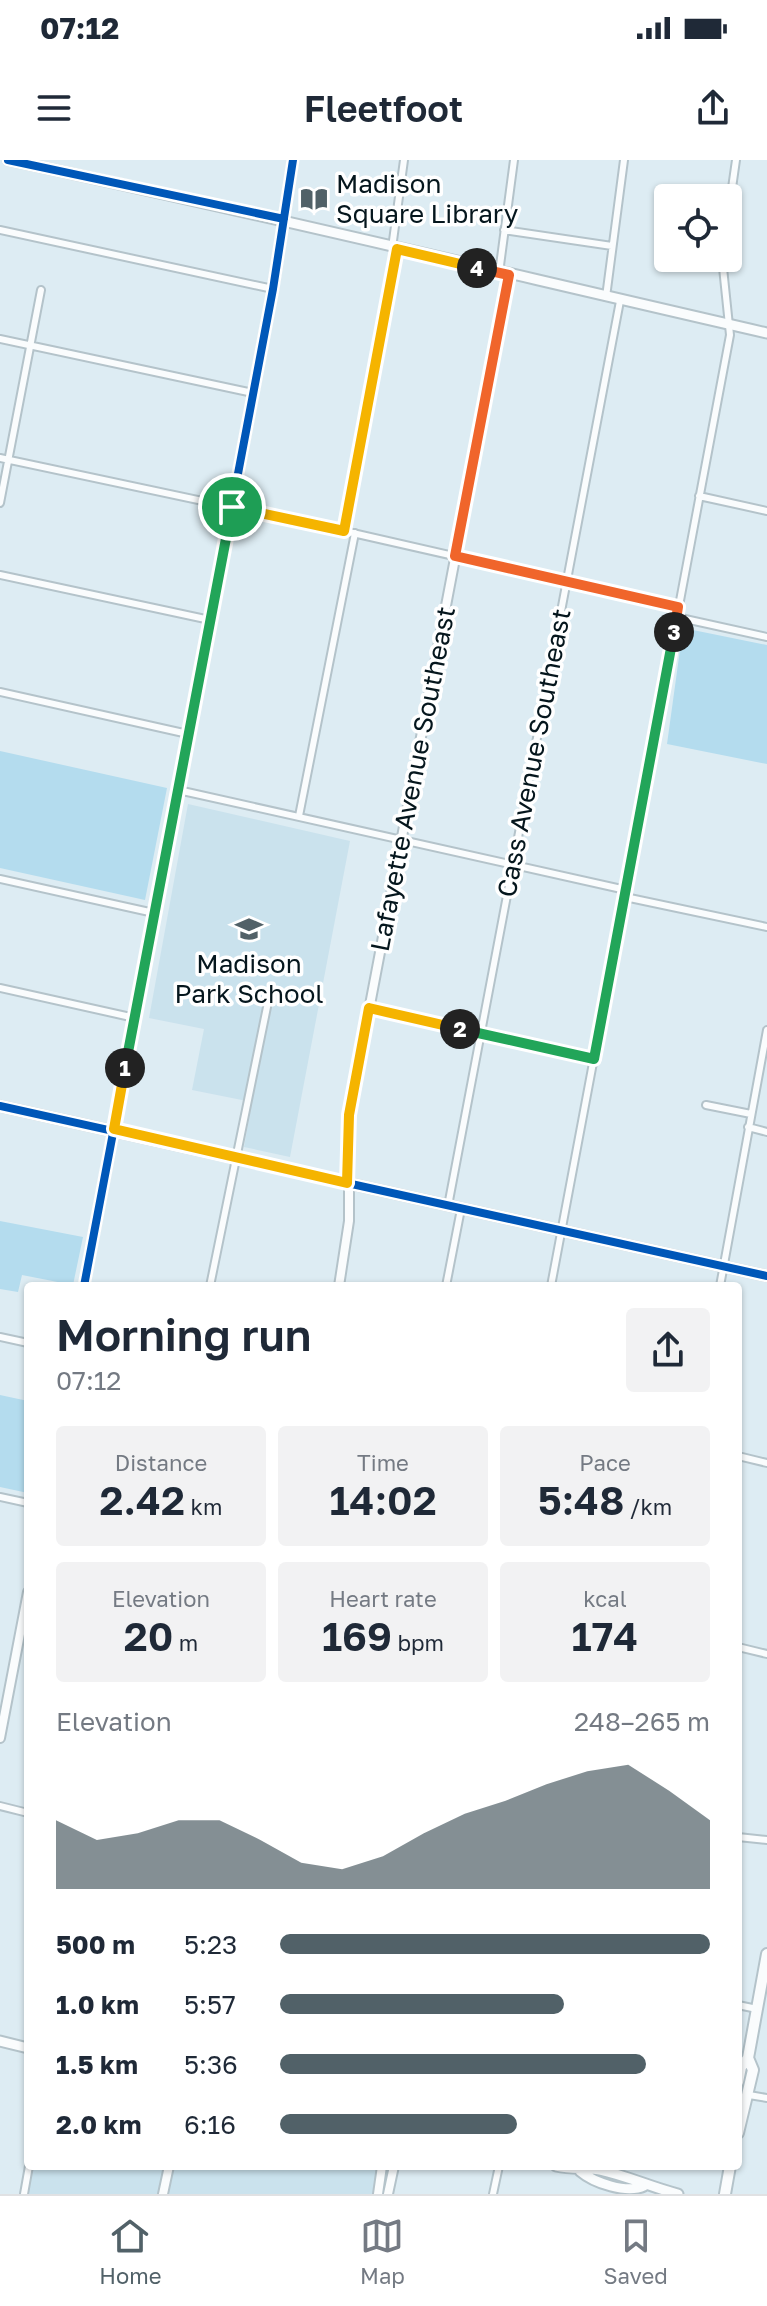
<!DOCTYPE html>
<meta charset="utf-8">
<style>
:root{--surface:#fff;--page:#f2f2f3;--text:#1f2937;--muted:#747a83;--line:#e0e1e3;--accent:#516168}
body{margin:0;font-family:"Golos Text",sans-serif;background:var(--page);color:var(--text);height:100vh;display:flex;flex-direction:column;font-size:30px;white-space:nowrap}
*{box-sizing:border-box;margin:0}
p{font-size:26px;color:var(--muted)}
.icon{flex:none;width:44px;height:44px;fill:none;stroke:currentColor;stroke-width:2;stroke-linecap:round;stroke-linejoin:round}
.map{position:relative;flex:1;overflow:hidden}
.details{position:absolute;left:24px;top:1122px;width:718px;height:888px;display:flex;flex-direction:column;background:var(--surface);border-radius:8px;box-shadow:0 2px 6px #0004}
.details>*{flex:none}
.fabs{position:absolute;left:654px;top:24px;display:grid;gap:16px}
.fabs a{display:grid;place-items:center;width:88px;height:88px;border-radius:8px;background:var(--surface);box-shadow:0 2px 6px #0004;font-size:40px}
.pin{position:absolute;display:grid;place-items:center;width:68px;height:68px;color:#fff;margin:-34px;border:4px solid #fff;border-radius:50%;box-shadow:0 2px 8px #0007}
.km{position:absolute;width:40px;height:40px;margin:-20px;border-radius:50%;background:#222;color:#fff;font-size:22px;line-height:40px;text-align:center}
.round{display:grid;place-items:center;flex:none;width:84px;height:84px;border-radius:8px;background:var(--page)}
.summary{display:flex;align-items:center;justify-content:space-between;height:136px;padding:0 32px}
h1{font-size:44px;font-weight:600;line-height:60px}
.figures{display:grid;grid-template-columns:repeat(3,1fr);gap:12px;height:136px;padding:8px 32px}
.figures div{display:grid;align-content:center;border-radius:8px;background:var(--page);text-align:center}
.figures b{font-size:40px;font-weight:600}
.figures small{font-size:22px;font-weight:400}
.figures p{font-size:22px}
.chart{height:224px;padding:16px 32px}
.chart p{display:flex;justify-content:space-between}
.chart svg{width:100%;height:144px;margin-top:8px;fill:var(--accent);opacity:.7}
ul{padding:0 32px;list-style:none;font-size:26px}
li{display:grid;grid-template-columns:128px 96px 1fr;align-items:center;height:60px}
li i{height:20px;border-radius:10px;background:var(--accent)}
.status{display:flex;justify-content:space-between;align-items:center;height:56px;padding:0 40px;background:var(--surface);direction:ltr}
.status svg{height:22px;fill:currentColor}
header{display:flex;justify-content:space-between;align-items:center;height:104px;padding:0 32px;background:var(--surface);font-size:36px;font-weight:600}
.tabs{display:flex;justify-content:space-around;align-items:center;height:112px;border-top:2px solid var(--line);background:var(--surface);font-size:22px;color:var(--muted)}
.tabs a{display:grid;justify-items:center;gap:4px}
.tabs .on{color:var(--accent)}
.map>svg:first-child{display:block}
.built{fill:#cae2ed}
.green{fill:#b4dcee}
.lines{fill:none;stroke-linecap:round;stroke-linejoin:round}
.minor-casing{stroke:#b4c3ca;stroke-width:10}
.tertiary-casing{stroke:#b4c3ca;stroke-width:12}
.secondary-casing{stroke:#b4c3ca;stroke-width:13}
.primary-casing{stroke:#b4c3ca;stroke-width:14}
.minor{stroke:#fafcfd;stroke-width:6}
.tertiary{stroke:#fafcfd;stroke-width:8}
.secondary{stroke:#fafcfd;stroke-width:9}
.primary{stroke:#fafcfd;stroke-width:10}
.cycleway-casing{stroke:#fff;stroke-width:13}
.cycleway{stroke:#0057b8;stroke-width:8}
.split-1-casing{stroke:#fff;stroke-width:16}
.split-2-casing{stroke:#fff;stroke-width:16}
.split-3-casing{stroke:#fff;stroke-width:16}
.split-4-casing{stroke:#fff;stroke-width:16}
.split-5-casing{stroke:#fff;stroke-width:16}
.split-1{stroke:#22a559;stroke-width:10}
.split-2{stroke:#f5b400;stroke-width:10}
.split-3{stroke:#22a559;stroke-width:10}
.split-4{stroke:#f0652b;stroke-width:10}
.split-5{stroke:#f5b400;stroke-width:10}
.labels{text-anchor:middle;stroke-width:7;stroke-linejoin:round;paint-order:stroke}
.poi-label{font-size:26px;fill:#05161d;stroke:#fff;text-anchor:start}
.street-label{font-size:26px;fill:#05161d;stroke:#fff}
</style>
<div class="status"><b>07:12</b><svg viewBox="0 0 49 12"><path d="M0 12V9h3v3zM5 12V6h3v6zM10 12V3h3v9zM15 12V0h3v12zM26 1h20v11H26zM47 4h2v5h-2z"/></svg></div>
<header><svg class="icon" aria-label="menu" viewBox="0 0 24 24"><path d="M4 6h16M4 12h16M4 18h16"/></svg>Fleetfoot<svg class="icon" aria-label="share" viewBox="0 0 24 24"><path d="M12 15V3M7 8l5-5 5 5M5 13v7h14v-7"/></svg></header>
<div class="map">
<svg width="767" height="2034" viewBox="0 0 767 2034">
<rect width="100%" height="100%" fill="#ddecf3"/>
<!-- built -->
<path class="built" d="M 188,644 L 350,681 L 290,997 L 244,987 L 252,942 L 192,930 L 204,869 L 149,858 Z
M 29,2006 L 388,2006 L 383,2034 L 24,2034 Z"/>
<!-- green -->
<path class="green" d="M 683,468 L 767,485 L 767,604 L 667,584 Z
M 0,591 L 167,628 L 145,740 L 0,708 Z
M 0,1061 L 83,1077 L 73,1125 L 22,1115 L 18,1132 L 0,1129 Z
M 0,1235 L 28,1241 L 28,1333 L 0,1327 Z"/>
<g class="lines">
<!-- minor casing -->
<g class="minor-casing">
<path id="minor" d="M 728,56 L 736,0
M 0,70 L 273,129
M 504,70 L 612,86
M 392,88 L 404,0
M 499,113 L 514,0
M 606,137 L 624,0
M 0,179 L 253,233
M 0,298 L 344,371 L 678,447
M 699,336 L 767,351
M 0,343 L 41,130
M 344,371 L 397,89
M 0,415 L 210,460
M 676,457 L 767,477
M 0,532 L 188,574
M 178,630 L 626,730
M 299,656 L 355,373
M 0,719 L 154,753
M 625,737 L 767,767
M 0,828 L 135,858
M 369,848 L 594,899
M 706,945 L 751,954
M 748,967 L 767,972
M 448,1046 L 620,141
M 210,1126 L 267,847
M 446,1126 L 461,1049
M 551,1126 L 730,175 L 722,98
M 720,1126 L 767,870
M 0,1177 L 28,1183
M 738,1296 L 767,1303
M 0,1337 L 28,1343
M 738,1487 L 767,1494
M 0,1646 L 28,1653
M 738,1677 L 767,1680
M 738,1845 L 757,1849
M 749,1935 L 767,1938
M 24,2034 L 29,2006
M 493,2034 L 499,2006"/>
</g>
<!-- tertiary casing -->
<g class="tertiary-casing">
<path id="tertiary" d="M 84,1126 L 273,129 L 293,0
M 339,1126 L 349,1061 L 349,955 L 509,115
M 0,1578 L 28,1432
M 163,2034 L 169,2006
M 378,2034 L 382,2006
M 388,2034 L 394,2006"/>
</g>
<!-- secondary casing -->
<g class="secondary-casing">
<path id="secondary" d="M 8,0 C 262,54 514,115 767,173
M 0,946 L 767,1116
M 0,1881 L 28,1888
M 556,2006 C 573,2010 586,2007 600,2010 C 628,2016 650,2027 678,2034
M 580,2011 C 594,2023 627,2034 644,2026"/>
</g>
<!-- primary casing -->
<g class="primary-casing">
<path id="primary" d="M 738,1922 L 741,1907 L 748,1898 L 767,1794
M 738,1973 L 753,1910 L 748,1898
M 725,2034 L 730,2006"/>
</g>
<!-- minor -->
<use href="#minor" class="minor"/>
<!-- tertiary -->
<use href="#tertiary" class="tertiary"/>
<!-- secondary -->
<use href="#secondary" class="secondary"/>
<!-- primary -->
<use href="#primary" class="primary"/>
<!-- cycleway casing -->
<g class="cycleway-casing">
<path id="cycleway" d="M 8,0 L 284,59
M 0,946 L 767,1116
M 84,1126 L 273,129 L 293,0"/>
</g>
<!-- cycleway -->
<use href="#cycleway" class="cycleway"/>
</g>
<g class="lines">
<!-- split-1 casing -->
<g class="split-1-casing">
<path id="split-1" d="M 125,908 L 232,347"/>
</g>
<!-- split-2 casing -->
<g class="split-2-casing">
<path id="split-2" d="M 125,908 L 114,969 L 347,1023 L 349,955 L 369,848 L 460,869"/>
</g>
<!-- split-3 casing -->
<g class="split-3-casing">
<path id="split-3" d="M 460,869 L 594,899 L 674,472"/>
</g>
<!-- split-4 casing -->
<g class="split-4-casing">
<path id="split-4" d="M 477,108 L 509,115 L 455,396 L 678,447 L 674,472"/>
</g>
<!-- split-5 casing -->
<g class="split-5-casing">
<path id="split-5" d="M 232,347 L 344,371 L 397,89 L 477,108"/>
</g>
<!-- split-1 -->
<use href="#split-1" class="split-1"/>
<!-- split-2 -->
<use href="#split-2" class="split-2"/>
<!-- split-3 -->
<use href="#split-3" class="split-3"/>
<!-- split-4 -->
<use href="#split-4" class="split-4"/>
<!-- split-5 -->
<use href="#split-5" class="split-5"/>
</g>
<!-- icons -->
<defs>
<g id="library-bare" transform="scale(2.16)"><path d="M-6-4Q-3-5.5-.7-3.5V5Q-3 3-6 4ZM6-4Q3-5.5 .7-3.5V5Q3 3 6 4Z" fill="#516168" stroke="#fff" stroke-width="2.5" paint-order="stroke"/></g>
<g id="school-bare" transform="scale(2.16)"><path d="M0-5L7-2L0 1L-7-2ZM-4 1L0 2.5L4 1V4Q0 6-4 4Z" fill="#516168" stroke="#fff" stroke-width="2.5" paint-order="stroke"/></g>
</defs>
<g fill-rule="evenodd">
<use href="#library-bare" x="314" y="39"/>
<use href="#school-bare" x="249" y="769"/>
</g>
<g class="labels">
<!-- poi labels -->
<g class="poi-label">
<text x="336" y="33">Madison<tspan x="336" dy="30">Square Library</tspan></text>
<text x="249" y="813" text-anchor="middle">Madison<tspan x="249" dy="30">Park School</tspan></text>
</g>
<!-- street labels -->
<g class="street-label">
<text transform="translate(534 593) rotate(-79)" y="9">Cass Avenue Southeast</text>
<text transform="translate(413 619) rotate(-79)" y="9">Lafayette Avenue Southeast</text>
</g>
</g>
</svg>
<div class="fabs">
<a><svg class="icon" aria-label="locate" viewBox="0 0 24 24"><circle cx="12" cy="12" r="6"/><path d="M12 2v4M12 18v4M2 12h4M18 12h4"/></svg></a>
</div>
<div class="pin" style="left:232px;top:347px;background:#1e9e55"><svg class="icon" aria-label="arrive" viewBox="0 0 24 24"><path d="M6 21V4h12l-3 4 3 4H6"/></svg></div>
<b class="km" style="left:125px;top:908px">1</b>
<b class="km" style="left:460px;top:869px">2</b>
<b class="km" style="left:674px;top:472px">3</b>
<b class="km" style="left:477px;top:108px">4</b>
<section class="details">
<div class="summary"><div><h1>Morning run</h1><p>07:12</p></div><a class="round"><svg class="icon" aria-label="share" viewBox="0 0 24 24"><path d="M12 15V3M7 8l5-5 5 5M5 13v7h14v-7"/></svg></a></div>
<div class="figures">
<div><p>Distance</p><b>2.42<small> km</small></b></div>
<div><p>Time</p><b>14:02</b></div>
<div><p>Pace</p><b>5:48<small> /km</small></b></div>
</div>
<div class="figures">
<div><p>Elevation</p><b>20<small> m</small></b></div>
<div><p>Heart rate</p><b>169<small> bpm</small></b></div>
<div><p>kcal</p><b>174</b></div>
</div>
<div class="chart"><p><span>Elevation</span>248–265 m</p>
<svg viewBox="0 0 160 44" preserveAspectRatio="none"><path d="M0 44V23L10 29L20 27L30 23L40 23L50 29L60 36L70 38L80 34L90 27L100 21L110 17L120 12L130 8L140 6L150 14L160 23V44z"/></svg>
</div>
<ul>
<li><b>500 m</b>5:23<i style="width:100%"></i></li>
<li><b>1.0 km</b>5:57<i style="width:66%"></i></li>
<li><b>1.5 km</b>5:36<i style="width:85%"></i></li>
<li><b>2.0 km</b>6:16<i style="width:55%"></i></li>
</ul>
</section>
</div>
<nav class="tabs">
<a class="on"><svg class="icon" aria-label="home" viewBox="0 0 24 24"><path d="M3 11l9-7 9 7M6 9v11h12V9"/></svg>Home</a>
<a><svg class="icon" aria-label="map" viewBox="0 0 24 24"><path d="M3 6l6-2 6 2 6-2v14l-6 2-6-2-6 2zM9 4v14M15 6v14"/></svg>Map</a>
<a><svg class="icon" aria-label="saved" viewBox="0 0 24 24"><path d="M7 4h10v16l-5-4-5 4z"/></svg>Saved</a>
</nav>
